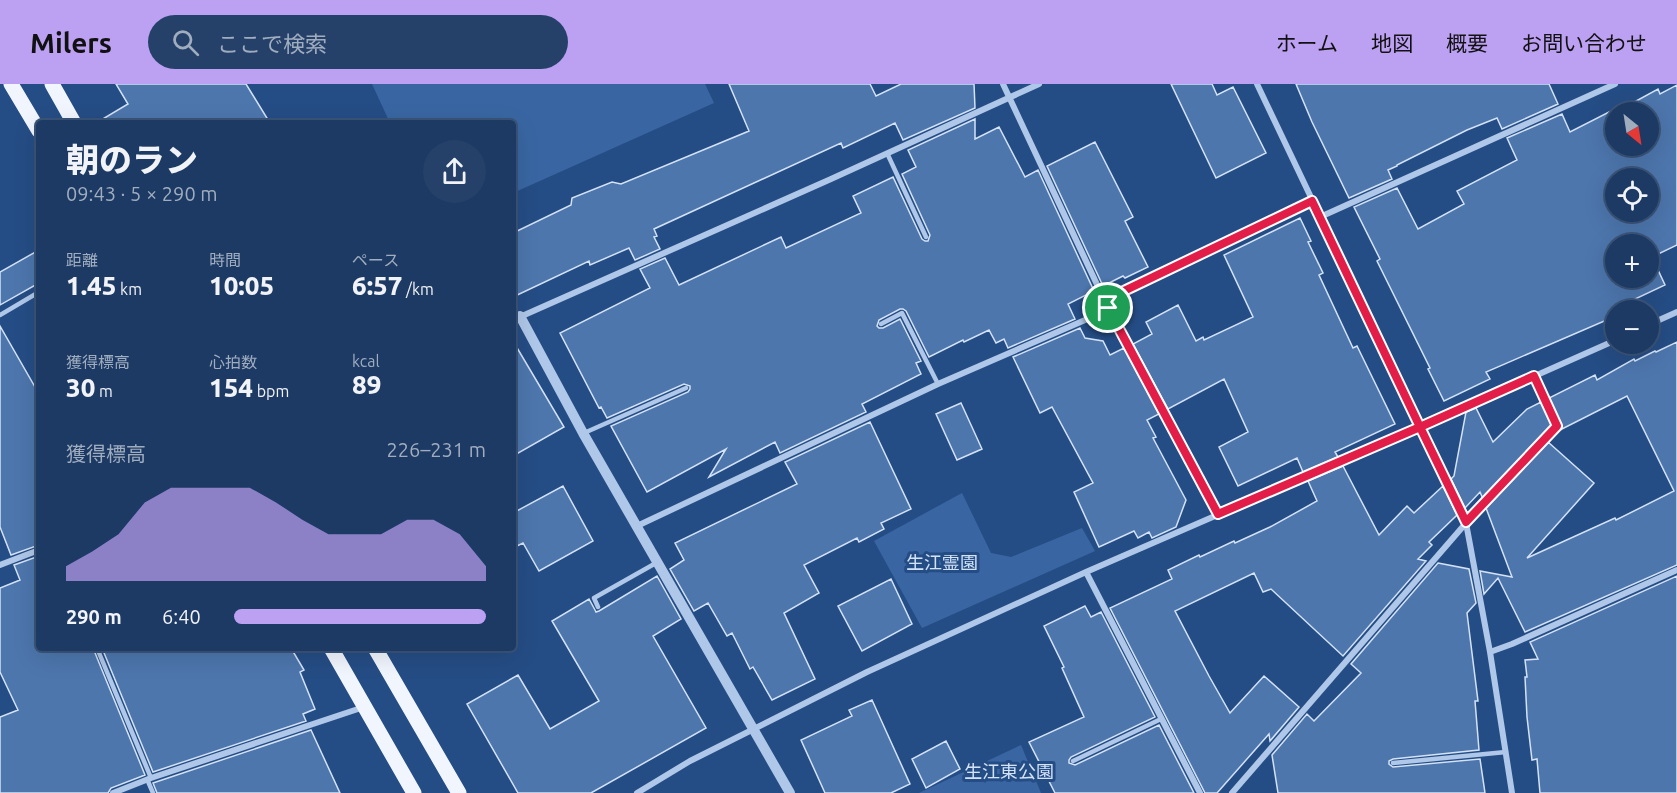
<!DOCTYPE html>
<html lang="ja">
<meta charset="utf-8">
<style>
:root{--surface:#1c3a64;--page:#25416a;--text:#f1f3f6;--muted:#a0adbf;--line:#3a5478;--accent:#bca0f2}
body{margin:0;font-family:Ubuntu,"Noto Sans JP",sans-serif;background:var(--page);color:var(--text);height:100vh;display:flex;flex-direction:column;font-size:22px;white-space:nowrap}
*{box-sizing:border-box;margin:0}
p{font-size:20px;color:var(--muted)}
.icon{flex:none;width:33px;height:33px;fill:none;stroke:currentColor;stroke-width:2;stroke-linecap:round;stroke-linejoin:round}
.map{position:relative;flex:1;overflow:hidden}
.sheet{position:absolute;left:36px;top:36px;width:480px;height:531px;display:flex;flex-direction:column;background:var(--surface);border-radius:6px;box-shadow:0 6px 24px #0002,0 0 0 2px var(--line)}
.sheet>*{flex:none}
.needle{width:39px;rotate:150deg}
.fabs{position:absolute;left:1605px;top:18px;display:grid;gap:12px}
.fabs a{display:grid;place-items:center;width:54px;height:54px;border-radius:50%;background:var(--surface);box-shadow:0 6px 24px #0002,0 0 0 2px var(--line);font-size:30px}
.pin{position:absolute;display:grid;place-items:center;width:51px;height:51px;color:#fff;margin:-26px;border:3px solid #fff;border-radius:50%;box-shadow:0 2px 6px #0007}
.round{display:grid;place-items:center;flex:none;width:63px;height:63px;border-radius:32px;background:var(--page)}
.summary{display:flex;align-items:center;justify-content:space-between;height:102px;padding:0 30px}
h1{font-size:33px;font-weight:800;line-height:45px}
.figures{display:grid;grid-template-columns:repeat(3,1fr);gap:9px;height:102px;padding:6px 30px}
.figures div{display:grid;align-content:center}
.figures b{font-size:26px;font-weight:800}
.figures small{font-size:16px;font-weight:400}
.figures p{font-size:16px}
.chart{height:168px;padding:12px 30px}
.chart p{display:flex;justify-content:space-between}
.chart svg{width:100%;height:108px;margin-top:6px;fill:var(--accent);opacity:.7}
ul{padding:0 30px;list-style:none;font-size:20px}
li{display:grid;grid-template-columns:96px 72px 1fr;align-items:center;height:45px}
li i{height:15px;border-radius:8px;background:var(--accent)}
header{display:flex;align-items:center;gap:36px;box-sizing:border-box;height:84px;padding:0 30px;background:var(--accent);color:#111}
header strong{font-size:28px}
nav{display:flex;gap:33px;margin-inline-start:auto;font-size:21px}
.search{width:420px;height:54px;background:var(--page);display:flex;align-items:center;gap:15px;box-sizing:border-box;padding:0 21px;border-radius:33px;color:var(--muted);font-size:22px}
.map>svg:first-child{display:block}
.green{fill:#3966a2}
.building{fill:#4d76ad;stroke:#d3e2f6;stroke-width:1.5;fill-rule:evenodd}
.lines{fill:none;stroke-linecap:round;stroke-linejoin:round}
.service{stroke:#afc7e8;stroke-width:4.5}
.minor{stroke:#afc7e8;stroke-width:6}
.tertiary{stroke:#afc7e8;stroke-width:10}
.primary{stroke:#f1f6fe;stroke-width:15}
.route-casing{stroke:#fff;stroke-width:12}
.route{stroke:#e11d48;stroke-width:8}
.labels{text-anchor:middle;stroke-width:6;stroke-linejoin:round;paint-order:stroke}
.park-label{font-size:18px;fill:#d3e2f6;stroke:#254d85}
</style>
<header>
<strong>Milers</strong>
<div class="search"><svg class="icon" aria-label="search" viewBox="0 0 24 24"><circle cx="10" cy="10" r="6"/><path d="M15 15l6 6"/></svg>ここで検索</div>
<nav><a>ホーム</a><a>地図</a><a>概要</a><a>お問い合わせ</a></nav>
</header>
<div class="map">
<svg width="1677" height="709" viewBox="0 0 1677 709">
<rect width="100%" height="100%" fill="#254d85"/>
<!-- green -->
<path class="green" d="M 372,0 L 705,0 L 714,19 L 513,109 L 513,39 L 390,39 Z
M 962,409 L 991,469 L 1011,473 L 1082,444 L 1095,467 L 922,544 L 874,457 Z
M 1021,661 L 1041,709 L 919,709 Z"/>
<!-- building -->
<path class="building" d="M 116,0 L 246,0 L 270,39 L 96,39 L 128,20 Z
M 729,0 L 870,0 L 876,12 L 901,0 L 974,0 L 975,24 L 903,56 L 895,39 L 843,64 L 841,59 L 654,145 L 657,152 L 654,153 L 660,165 L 635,176 L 629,164 L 590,181 L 589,177 L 513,213 L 513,149 L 571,121 L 572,114 L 612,98 L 621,100 L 749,47 Z
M 1171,0 L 1212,0 L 1217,11 L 1233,3 L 1266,69 L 1216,94 Z
M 1296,0 L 1549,0 L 1558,20 L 1502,45 L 1497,34 L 1467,46 L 1397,81 L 1397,82 L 1388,86 L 1392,95 L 1349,114 L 1312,38 Z
M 1677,1 L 1677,161 L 1652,173 L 1665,201 L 1616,224 L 1616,232 L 1486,288 L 1490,295 L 1444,317 L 1428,285 L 1430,284 L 1377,177 L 1380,175 L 1354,123 L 1397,104 L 1418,145 L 1464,120 L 1457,107 L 1517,76 L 1507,54 L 1562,30 L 1570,48 L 1611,27 L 1612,29 L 1627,22 L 1658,5 L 1660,10 ZM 1616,28 L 1648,28 L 1648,62 L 1616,62 ZM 1616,94 L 1648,94 L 1648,128 L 1616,128 ZM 1616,160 L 1648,160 L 1648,194 L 1616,194 Z
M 975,35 L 975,55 L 999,43 L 1025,93 L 1038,86 L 1094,207 L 1068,220 L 1075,235 L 1008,264 L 1004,255 L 996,259 L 989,246 L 964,258 L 963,256 L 929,273 L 906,227 L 903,225 L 900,225 L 879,236 L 877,242 L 879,244 L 883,244 L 900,235 L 921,277 L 916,279 L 921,290 L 862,320 L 866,328 L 780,369 L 775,358 L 709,393 L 726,365 L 647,408 L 611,342 L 688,308 L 690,305 L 690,302 L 684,300 L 607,334 L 601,323 L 599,324 L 560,249 L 650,204 L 640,185 L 665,174 L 679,201 L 781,153 L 786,164 L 861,129 L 853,112 L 893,93 L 922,155 L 925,157 L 928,157 L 930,151 L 902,90 L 916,83 L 908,66 Z
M 1095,58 L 1133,133 L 1125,137 L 1148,183 L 1125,194 L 1123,192 L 1103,202 L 1047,82 Z
M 1300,134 L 1311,157 L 1308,158 L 1323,189 L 1319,191 L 1353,264 L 1357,262 L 1395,340 L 1335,368 L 1338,373 L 1303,388 L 1297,374 L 1238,402 L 1219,363 L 1248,348 L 1224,295 L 1168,325 L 1133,260 L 1152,250 L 1146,238 L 1178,221 L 1196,257 L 1203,253 L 1204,256 L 1253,233 L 1224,171 Z
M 39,166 L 39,199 L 0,221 L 0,188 Z
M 0,242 L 39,310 L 39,461 L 11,471 L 0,443 Z
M 1080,244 L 1085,254 L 1103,257 L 1110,271 L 1124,264 L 1159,330 L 1147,336 L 1156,353 L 1153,354 L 1186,416 L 1176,443 L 1152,454 L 1149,448 L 1138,454 L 1134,447 L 1099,463 L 1074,408 L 1093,399 L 1052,323 L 1040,329 L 1013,273 Z
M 513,257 L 564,343 L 513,372 Z
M 1677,258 L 1677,481 L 1525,548 L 1498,494 L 1484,510 L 1480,487 L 1512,493 L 1486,424 L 1548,358 L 1594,399 L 1527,474 L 1615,434 L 1616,436 L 1674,407 L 1627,312 L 1558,347 L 1561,341 L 1549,314 L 1595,291 L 1597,296 L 1634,275 L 1635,277 L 1655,267 L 1656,268 Z
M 1541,318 L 1552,341 L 1483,415 L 1480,408 L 1465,424 L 1451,395 L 1454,392 L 1466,328 L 1476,324 L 1493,358 L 1527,325 Z
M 961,319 L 982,365 L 957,376 L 936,330 Z
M 870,338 L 911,425 L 881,439 L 884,445 L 859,458 L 857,454 L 804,481 L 819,509 L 784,529 L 815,595 L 772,616 L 753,583 L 750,585 L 732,549 L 727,552 L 708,519 L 694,527 L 670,485 L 684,476 L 675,459 L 797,400 L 785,378 Z
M 1343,382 L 1379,451 L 1407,422 L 1414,429 L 1443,402 L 1457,431 L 1429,458 L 1432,461 L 1418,475 L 1426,477 L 1343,572 L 1271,505 L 1263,508 L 1254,489 L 1175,527 L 1209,592 L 1230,629 L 1264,592 L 1299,623 L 1270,657 L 1269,650 L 1217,709 L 1205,709 L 1110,524 L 1172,495 L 1168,486 L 1199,471 L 1200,473 L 1234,457 L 1235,459 L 1270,443 L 1317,417 L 1308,397 Z
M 563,402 L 593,457 L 539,487 L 523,459 L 513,464 L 513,429 Z
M 39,472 L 39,564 L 93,564 L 145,691 L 111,704 L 108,709 L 0,709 L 0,633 L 18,626 L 0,588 L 0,504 L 20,496 L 14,481 Z
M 1438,479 L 1469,485 L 1476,519 L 1467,529 L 1478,617 L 1475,617 L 1479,666 L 1393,675 L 1389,677 L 1389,680 L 1393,683 L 1480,675 L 1485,709 L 1278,709 L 1272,671 L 1307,630 L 1314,637 L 1361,589 L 1351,580 Z
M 657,492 L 681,535 L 653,552 L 706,644 L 591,709 L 518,709 L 467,620 L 518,591 L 550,645 L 599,617 L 552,537 L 589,515 L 595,526 L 596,528 L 599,527 Z
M 1677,492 L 1677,709 L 1540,709 L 1537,675 L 1532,676 L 1527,633 L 1525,593 L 1527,593 L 1525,576 L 1538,575 L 1530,558 Z
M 891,495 L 912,540 L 862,567 L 838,522 Z
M 1085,522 L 1091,533 L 1101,528 L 1155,633 L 1071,673 L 1069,676 L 1069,679 L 1075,681 L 1159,641 L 1194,709 L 1055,709 L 1029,658 L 1084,633 L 1062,584 L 1064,583 L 1044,542 Z
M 102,564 L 291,564 L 304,586 L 300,588 L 315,625 L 303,630 L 306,637 L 153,688 Z
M 872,616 L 910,700 L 891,709 L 825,709 L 801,656 L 852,632 L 849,626 Z
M 311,646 L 340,709 L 157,709 L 153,699 Z
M 946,657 L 960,685 L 926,704 L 912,675 Z"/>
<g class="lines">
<!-- service -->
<path class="service" d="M 887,69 L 926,153
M 1105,216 L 1312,117
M 0,231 L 39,208
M 881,240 L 902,229 L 938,300
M 584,349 L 686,304
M 1466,439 L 1557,342 L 1534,292
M 598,523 L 594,514 L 656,479
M 97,564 L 151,694
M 1073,677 L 1161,635
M 1393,679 L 1506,668
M 147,695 L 153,709"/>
<!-- minor -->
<path class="minor" d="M 1003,0 L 1108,224 L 1218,430
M 1257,0 L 1466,439 L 1490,568 L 1512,709
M 1320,133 L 1615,0
M 513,236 L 831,95 L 1039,0
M 1648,241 L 1677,228
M 637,442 L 938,300 L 1092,233 L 1108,224
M 0,481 L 39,466
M 1086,488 L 1200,709
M 1490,568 L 1512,560 L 1677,486
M 113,709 L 151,694 L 364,623
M 637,709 L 690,677 L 867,588 L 1086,488 L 1420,343 L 1616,256
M 1232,709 L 1466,439"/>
<!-- tertiary -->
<path class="tertiary" d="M 520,232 L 583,349 L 790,709"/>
<!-- primary -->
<path class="primary" d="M 11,0 L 39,47
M 52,0 L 74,39
M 331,564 L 414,709
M 375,564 L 459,709"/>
</g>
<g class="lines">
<!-- route casing -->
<g class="route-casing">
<path id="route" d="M 1108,224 L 1218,430 L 1420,343 L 1466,438 L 1557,342 L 1534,292 L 1420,343 L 1312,117 L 1105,216 L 1108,224"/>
</g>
<!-- route -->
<use href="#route" class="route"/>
</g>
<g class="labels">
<!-- park labels -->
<g class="park-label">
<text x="942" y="485">生江霊園</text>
<text x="1009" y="694">生江東公園</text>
</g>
</g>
</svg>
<div class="fabs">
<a><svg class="needle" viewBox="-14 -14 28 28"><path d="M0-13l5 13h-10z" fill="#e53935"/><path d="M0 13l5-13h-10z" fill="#a0adbf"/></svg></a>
<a><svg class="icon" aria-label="locate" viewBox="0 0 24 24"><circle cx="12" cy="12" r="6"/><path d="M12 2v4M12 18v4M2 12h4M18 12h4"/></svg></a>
<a>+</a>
<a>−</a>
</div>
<div class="pin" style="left:1108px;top:224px;background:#1e9e55"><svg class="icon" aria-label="arrive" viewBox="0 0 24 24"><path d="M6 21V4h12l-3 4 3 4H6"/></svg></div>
<section class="sheet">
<div class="summary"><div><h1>朝のラン</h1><p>09:43 · 5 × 290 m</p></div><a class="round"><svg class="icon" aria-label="share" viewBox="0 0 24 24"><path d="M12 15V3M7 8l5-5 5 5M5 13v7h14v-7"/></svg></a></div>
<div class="figures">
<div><p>距離</p><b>1.45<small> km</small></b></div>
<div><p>時間</p><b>10:05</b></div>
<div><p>ペース</p><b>6:57<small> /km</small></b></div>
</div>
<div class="figures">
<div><p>獲得標高</p><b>30<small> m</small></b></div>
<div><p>心拍数</p><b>154<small> bpm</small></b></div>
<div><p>kcal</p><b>89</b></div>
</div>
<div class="chart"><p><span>獲得標高</span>226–231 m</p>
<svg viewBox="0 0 160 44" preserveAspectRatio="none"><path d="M0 44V38L10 32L20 25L30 12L40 6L50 6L60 6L70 6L80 12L90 19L100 25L110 25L120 25L130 19L140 19L150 25L160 38V44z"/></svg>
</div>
<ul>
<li><b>290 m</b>6:40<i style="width:100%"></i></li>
</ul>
</section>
</div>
